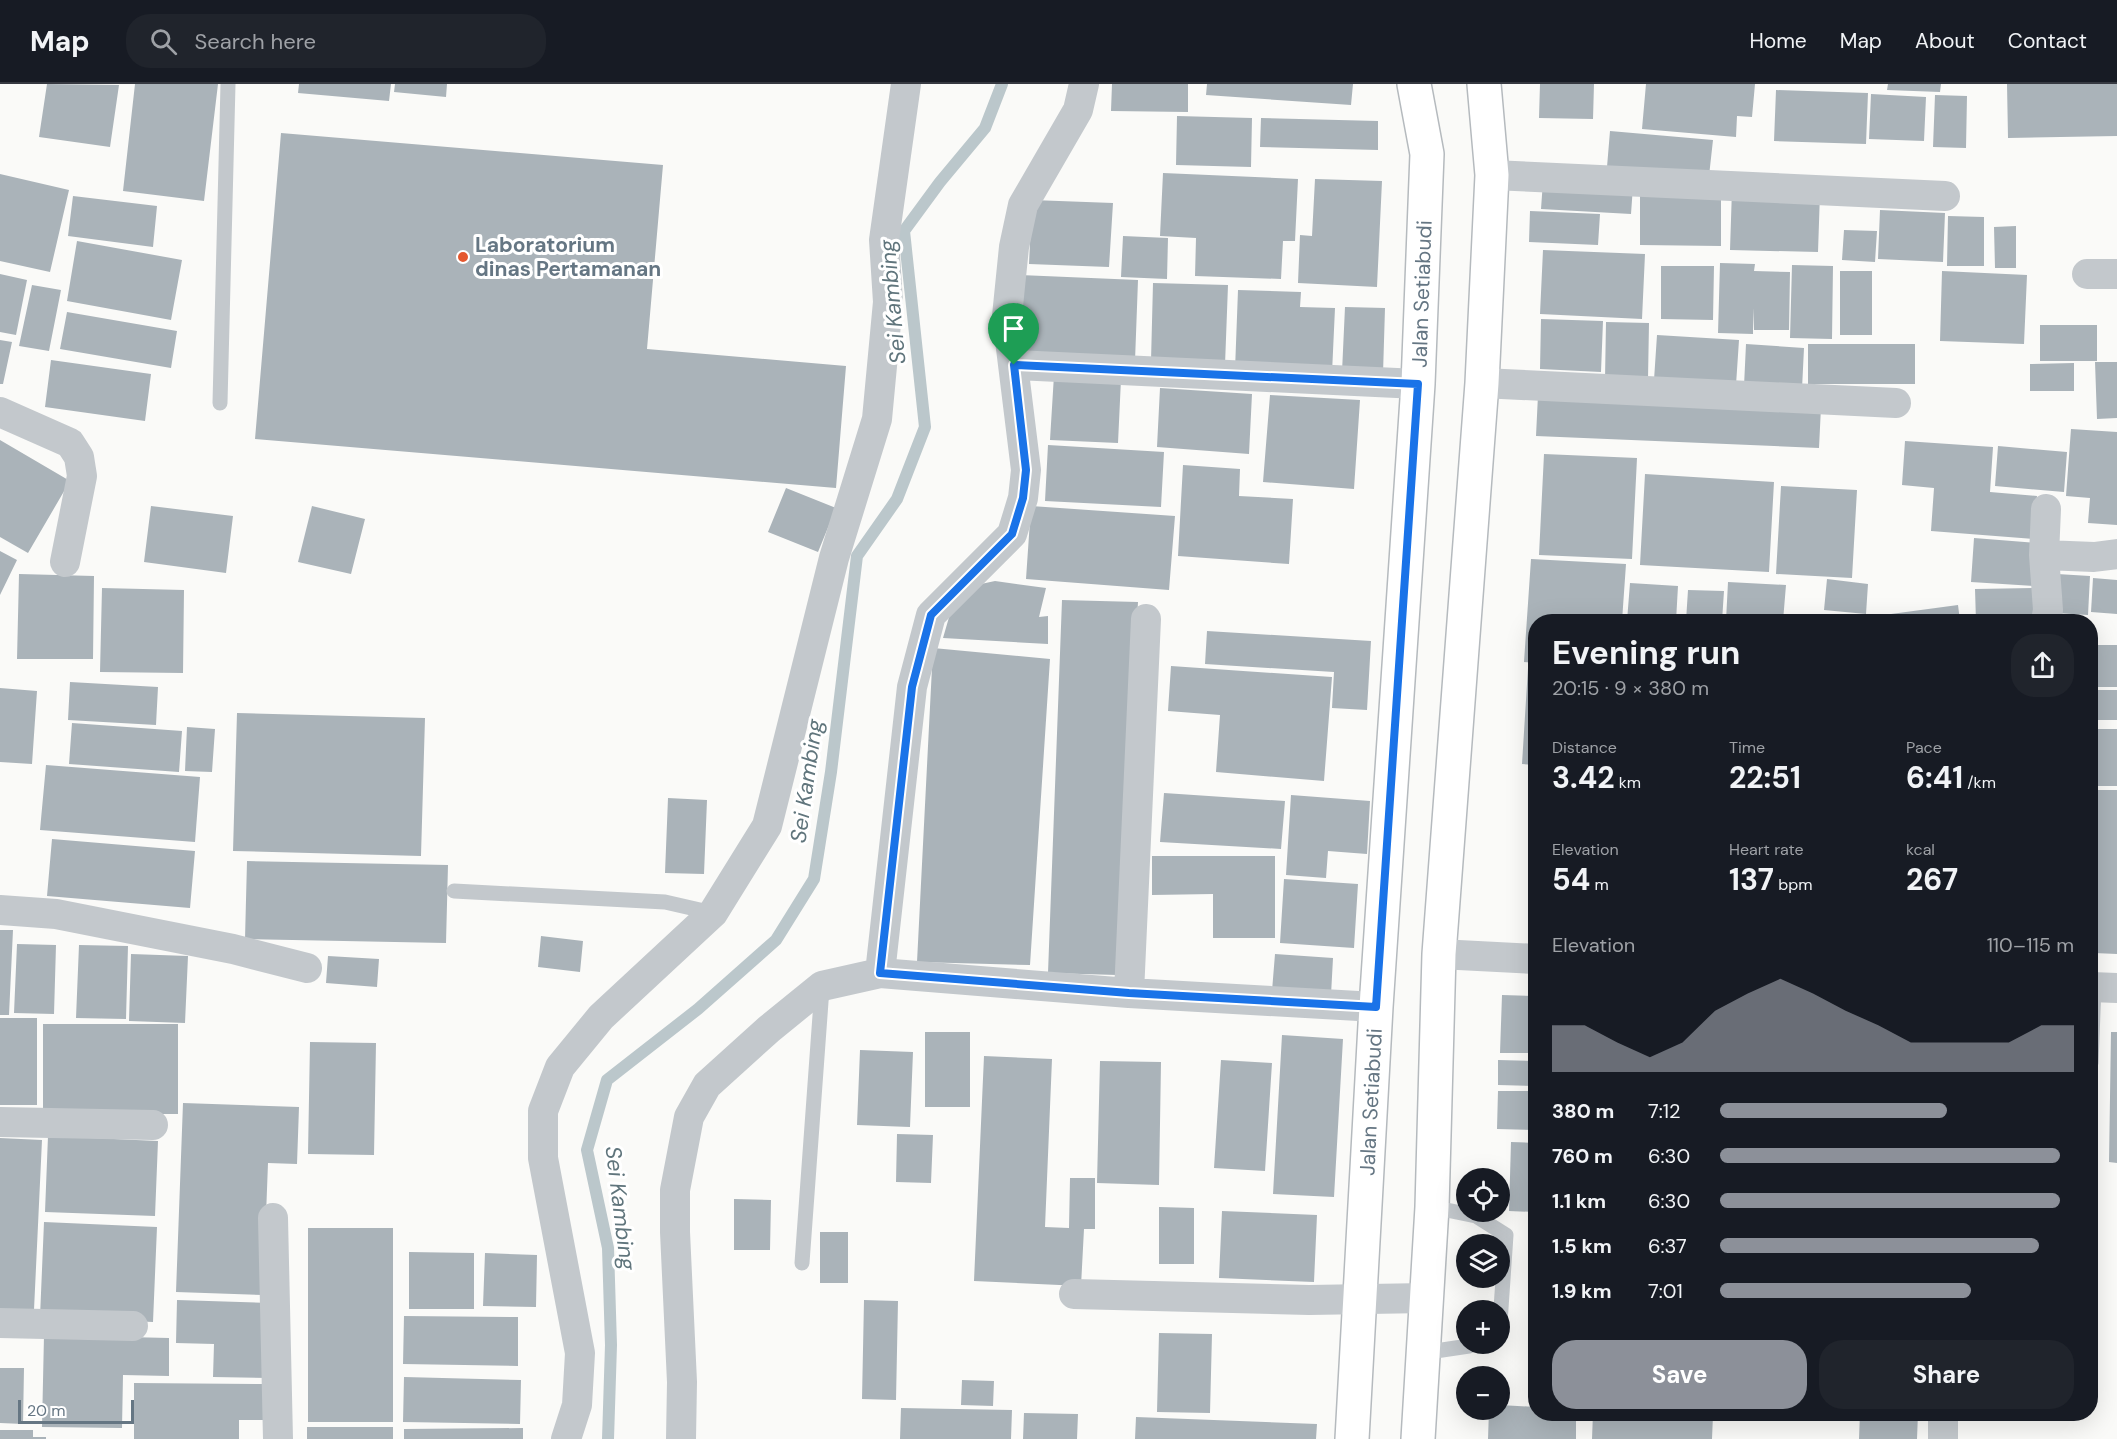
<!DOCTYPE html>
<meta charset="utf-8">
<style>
:root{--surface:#171b24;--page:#20242c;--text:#f1f3f6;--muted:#9ea1a6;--line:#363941;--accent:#8c9099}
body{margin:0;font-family:"DM Sans",sans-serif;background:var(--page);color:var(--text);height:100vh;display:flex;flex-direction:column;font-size:22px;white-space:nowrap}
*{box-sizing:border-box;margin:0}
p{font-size:20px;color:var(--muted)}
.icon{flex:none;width:33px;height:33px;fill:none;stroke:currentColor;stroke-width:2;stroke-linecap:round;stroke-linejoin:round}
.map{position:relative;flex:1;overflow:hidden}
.drawer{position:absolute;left:1528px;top:530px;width:570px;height:807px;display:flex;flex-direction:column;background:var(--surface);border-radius:24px;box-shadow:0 6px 24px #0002}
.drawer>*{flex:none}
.tools{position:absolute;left:1456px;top:1084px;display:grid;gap:12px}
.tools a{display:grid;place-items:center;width:54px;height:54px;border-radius:50%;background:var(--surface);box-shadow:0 6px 24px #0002;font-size:30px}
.scale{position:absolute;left:18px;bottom:15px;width:116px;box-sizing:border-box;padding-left:6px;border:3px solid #657683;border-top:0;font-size:16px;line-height:21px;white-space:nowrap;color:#657683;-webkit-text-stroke:4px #fff;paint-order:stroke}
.pin{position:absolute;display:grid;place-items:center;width:51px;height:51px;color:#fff;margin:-62px -26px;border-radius:50% 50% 50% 0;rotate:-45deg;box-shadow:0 0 6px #0007}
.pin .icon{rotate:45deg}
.round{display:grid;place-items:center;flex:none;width:63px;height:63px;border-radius:24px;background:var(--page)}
.headline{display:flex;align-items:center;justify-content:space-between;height:102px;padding:0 24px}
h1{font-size:33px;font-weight:700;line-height:45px}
.figures{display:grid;grid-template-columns:repeat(3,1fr);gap:9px;height:102px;padding:6px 24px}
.figures div{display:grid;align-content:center}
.figures b{font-size:30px;font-weight:700}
.figures small{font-size:16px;font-weight:400}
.figures p{font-size:16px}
.chart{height:168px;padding:12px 24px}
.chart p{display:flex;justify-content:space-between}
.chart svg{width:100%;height:108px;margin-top:6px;fill:var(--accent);opacity:.7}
.primary-button{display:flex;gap:12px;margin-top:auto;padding:12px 24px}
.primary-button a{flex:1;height:69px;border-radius:24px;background:var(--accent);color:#fff;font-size:24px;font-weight:700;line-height:69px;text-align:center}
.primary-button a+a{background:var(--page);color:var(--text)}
ul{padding:0 24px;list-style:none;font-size:20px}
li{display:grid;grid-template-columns:96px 72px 1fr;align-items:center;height:45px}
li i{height:15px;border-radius:8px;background:var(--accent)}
header{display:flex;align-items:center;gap:36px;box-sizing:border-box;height:84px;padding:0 30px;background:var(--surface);border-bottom:2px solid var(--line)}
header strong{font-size:28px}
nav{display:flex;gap:33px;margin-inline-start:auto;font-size:21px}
.search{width:420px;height:54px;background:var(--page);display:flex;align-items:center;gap:15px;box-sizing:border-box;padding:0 21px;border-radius:24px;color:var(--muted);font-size:22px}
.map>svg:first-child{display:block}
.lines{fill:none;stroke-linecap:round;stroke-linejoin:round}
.stream{stroke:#bbc7cb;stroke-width:12}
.building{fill:#aab3b9}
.primary-casing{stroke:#b5babe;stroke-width:36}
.lane{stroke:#c3c8cc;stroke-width:15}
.street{stroke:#c3c8cc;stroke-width:30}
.primary{stroke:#fff;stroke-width:33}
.route-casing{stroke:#fff;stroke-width:12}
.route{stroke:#1a73e8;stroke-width:8}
.poi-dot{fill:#e4572e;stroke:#fff;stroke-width:2}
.labels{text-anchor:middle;stroke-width:6;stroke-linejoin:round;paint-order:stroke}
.poi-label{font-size:21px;font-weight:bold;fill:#657683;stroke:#fff;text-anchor:start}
.street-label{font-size:21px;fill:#657683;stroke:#fff}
.water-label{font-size:22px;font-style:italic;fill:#60757c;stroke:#fff}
</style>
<header>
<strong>Map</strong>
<div class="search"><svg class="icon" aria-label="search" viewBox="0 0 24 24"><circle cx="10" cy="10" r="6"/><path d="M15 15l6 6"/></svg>Search here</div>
<nav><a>Home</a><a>Map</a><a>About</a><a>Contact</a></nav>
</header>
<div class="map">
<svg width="2117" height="1355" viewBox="0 0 2117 1355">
<rect width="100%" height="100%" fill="#fafaf8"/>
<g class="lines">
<!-- stream -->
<path class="stream" d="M 608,1355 L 611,1261 L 608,1164 L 587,1066 L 607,996 L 698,925 L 776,856 L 814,795 L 831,688 L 857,472 L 897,415 L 925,343 L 904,147 L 940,98 L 985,44 L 1002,0"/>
</g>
<!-- building -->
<path class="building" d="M 47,0 L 119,1 L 110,63 L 39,53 Z
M 135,0 L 218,0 L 204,117 L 123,107 Z
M 299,0 L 391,0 L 389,17 L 298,9 Z
M 395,0 L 447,0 L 446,13 L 394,8 Z
M 1112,0 L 1188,0 L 1188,28 L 1111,27 Z
M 1207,0 L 1353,0 L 1351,21 L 1206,11 Z
M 1540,0 L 1594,0 L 1593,35 L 1539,34 Z
M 1646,0 L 1755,0 L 1752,33 L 1737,32 L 1736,53 L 1642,45 Z
M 1888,0 L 1941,0 L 1940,8 L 1887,6 Z
M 2007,0 L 2117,0 L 2117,52 L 2008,54 Z
M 1776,6 L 1868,9 L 1866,60 L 1774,57 Z
M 1871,10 L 1926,13 L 1924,57 L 1869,55 Z
M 1935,11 L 1967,12 L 1966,64 L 1933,63 Z
M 1177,32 L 1252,34 L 1251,83 L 1176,81 Z
M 1261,34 L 1378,37 L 1378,66 L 1260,63 Z
M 1610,47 L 1713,56 L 1709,92 L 1607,83 Z
M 281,49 L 663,81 L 647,265 L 846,282 L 836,404 L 255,355 Z
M 1163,89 L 1298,95 L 1295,157 L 1283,157 L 1281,195 L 1195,192 L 1196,154 L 1160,152 Z
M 0,90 L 69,106 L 50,188 L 0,177 Z
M 1315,95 L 1382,97 L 1377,203 L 1298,199 L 1300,151 L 1312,152 Z
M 1543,97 L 1633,102 L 1631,130 L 1541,125 Z
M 1732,105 L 1820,109 L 1818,168 L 1730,166 Z
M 1640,106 L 1721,107 L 1721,162 L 1640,161 Z
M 73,112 L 157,122 L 153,163 L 68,152 Z
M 1032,116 L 1113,119 L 1109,183 L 1029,180 Z
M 1880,126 L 1945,129 L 1943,178 L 1878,175 Z
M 1530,127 L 1600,130 L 1598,161 L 1529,158 Z
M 1948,132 L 1984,133 L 1984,182 L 1947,182 Z
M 2016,142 L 2016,184 L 1995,184 L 1994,143 Z
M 1844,146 L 1877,147 L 1875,178 L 1842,176 Z
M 1123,152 L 1168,154 L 1167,195 L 1121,193 Z
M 77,157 L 182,176 L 171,236 L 67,217 Z
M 1543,166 L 1645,170 L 1642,235 L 1540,230 Z
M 1720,179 L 1755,180 L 1754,187 L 1790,188 L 1789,246 L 1754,246 L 1753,224 L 1753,250 L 1718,249 Z
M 1792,181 L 1833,182 L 1832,255 L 1790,254 Z
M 1661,182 L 1714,182 L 1713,236 L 1661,235 Z
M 1840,187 L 1872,187 L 1872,251 L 1840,251 Z
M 1942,187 L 2027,191 L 2024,260 L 1940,257 Z
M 0,190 L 27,196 L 16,251 L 0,248 Z
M 1020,191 L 1138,196 L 1135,277 L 1017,273 Z
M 1153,199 L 1228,201 L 1225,281 L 1151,277 Z
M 32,201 L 61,206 L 49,267 L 19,262 Z
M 1238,206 L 1301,208 L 1300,223 L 1335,224 L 1332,289 L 1235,286 Z
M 1345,223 L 1385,224 L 1383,290 L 1342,288 Z
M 67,228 L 177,247 L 171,284 L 60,265 Z
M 1541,235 L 1603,237 L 1601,288 L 1540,285 Z
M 1606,238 L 1649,239 L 1648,295 L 1605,295 Z
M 2040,241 L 2097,241 L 2097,277 L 2040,277 Z
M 1657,251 L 1739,256 L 1736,301 L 1654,296 Z
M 0,256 L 12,258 L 3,300 L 0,300 Z
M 1746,260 L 1804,264 L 1802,305 L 1744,302 Z
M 1808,260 L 1915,260 L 1915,300 L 1808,300 Z
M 51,276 L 151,290 L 145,337 L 45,323 Z
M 2095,278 L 2117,278 L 2117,334 L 2097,335 Z
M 2074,279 L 2074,307 L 2030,307 L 2030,280 Z
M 1054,291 L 1121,295 L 1118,359 L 1050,356 Z
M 1160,304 L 1252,310 L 1249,370 L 1157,363 Z
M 1270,311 L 1360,316 L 1354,405 L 1263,398 Z
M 1538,311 L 1821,323 L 1819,364 L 1536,352 Z
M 2071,345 L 2117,348 L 2117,441 L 2088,439 L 2090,414 L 2066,412 Z
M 0,356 L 70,397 L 28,469 L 0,453 Z
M 1905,357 L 1993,363 L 1990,408 L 2037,412 L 2034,455 L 1931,447 L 1934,404 L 1902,401 Z
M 1048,361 L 1164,368 L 1161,423 L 1045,417 Z
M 1998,362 L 2067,368 L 2064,408 L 1995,402 Z
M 1544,370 L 1637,374 L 1632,475 L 1539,471 Z
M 1183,381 L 1240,385 L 1239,412 L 1293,415 L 1289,480 L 1178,472 Z
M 1645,390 L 1774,398 L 1769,488 L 1640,481 Z
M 1781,402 L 1857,406 L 1852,494 L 1776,490 Z
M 786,404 L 836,424 L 818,468 L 768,448 Z
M 151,422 L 233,432 L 226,489 L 144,478 Z
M 312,422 L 365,435 L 351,490 L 298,478 Z
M 1031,422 L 1175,432 L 1169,506 L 1026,495 Z
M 1974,454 L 2037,459 L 2034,502 L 1971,498 Z
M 0,467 L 17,476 L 0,511 Z
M 1531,475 L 1626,480 L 1622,537 L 1536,537 L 1536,579 L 1524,578 Z
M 19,490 L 94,492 L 93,575 L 17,575 Z
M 2057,490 L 2090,492 L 2088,531 L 2055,529 Z
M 2093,494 L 2117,496 L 2117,530 L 2091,528 Z
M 1827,495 L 1868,500 L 1866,530 L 1824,526 Z
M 995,497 L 1046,504 L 1039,533 L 1048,532 L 1048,560 L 943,554 L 952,523 L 981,500 Z
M 1728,498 L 1786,501 L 1783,537 L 1726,537 Z
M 1630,499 L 1678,502 L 1676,537 L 1627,537 Z
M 102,504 L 184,506 L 183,589 L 100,588 Z
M 2033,504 L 2034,537 L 1976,537 L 1975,505 Z
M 1688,506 L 1724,507 L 1722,537 L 1686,537 Z
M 1062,516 L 1138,518 L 1117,891 L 1048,889 Z
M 1958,521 L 1960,537 L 1892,537 L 1891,530 Z
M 1207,547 L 1371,557 L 1367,626 L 1332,624 L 1334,588 L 1205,580 Z
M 2091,561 L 2117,561 L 2117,603 L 2091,603 Z
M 933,564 L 1050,575 L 1030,881 L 917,878 Z
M 1171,582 L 1332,593 L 1324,697 L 1216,688 L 1220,631 L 1168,627 Z
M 1528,584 L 1536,585 L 1536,681 L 1522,680 Z
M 70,598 L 158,603 L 156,641 L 68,636 Z
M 0,604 L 37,607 L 32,680 L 0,678 Z
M 2091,606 L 2117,606 L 2117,636 L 2091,636 Z
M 237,629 L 425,634 L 421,772 L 233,767 Z
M 72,639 L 182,647 L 179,688 L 69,680 Z
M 187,643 L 215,645 L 212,688 L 185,687 Z
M 2091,645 L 2117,645 L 2117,702 L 2091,702 Z
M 46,681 L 200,693 L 195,758 L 40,746 Z
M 2095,706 L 2117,706 L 2117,870 L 2094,869 Z
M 1164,709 L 1285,717 L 1281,765 L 1160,758 Z
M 1291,711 L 1370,717 L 1367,770 L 1328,767 L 1326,794 L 1286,791 Z
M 668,714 L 707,716 L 704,790 L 665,789 Z
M 52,755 L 195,767 L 190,824 L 47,812 Z
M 1152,772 L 1275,772 L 1275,854 L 1213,854 L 1213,810 L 1152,811 Z
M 247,777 L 448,781 L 446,859 L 245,855 Z
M 1284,795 L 1358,800 L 1354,864 L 1280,859 Z
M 0,846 L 13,846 L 9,931 L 0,931 Z
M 541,852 L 583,857 L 580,888 L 538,883 Z
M 17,860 L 56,861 L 54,930 L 14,929 Z
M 79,861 L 128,862 L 126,935 L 76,934 Z
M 131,870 L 188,872 L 185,939 L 129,937 Z
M 1275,870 L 1333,874 L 1331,911 L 1272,907 Z
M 328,872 L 379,875 L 377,903 L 326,899 Z
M 1502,911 L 1536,912 L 1536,969 L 1500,969 Z
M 0,934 L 37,934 L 37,1021 L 0,1021 Z
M 43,940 L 178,940 L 178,1030 L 43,1030 Z
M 925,948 L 970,948 L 970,1023 L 925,1023 Z
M 2111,948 L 2117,948 L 2117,1079 L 2109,1078 Z
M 1282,951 L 1343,955 L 1334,1113 L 1273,1110 Z
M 310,958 L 376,959 L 374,1071 L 308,1070 Z
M 860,966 L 913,968 L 910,1043 L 857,1041 Z
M 984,972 L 1052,975 L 1045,1143 L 1069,1144 L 1070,1094 L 1095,1094 L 1095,1145 L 1084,1145 L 1081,1202 L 974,1197 Z
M 1221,976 L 1272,979 L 1265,1087 L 1214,1084 Z
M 1498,976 L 1536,977 L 1536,1002 L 1498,1001 Z
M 1100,977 L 1161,978 L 1159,1101 L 1097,1099 Z
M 1498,1007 L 1536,1007 L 1536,1046 L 1497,1045 Z
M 183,1019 L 299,1023 L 297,1080 L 268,1079 L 263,1211 L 176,1208 Z
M 897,1050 L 933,1051 L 931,1099 L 896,1098 Z
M 48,1052 L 158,1057 L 155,1132 L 45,1128 Z
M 0,1054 L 42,1056 L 34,1226 L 0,1225 Z
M 1511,1058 L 1536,1059 L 1536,1128 L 1509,1127 Z
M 734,1115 L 771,1116 L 770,1166 L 734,1166 Z
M 1159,1123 L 1194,1124 L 1194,1180 L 1159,1180 Z
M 1222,1127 L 1317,1131 L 1314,1198 L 1219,1194 Z
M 44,1138 L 157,1143 L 153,1238 L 40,1233 Z
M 308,1144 L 393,1144 L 393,1338 L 308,1338 Z
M 820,1148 L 848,1148 L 848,1199 L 820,1199 Z
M 409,1168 L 474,1169 L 474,1225 L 409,1225 Z
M 485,1169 L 537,1171 L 536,1223 L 483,1222 Z
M 177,1216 L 271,1219 L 269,1294 L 213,1293 L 214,1260 L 176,1259 Z
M 864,1216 L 898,1217 L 896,1316 L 862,1315 Z
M 404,1232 L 518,1233 L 518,1282 L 403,1280 Z
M 1159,1249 L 1212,1250 L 1210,1329 L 1157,1328 Z
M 44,1251 L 169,1254 L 169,1292 L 123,1291 L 122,1344 L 42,1343 Z
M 0,1284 L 24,1284 L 23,1340 L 0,1339 Z
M 404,1293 L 521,1296 L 520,1340 L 403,1338 Z
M 962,1296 L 994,1297 L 993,1322 L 961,1321 Z
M 134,1299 L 269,1300 L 269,1336 L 239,1336 L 239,1355 L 134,1355 Z
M 1500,1321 L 1536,1323 L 1536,1329 L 1576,1329 L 1576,1355 L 1488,1355 L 1489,1326 L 1500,1326 Z
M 901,1324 L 1012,1326 L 1011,1355 L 900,1355 Z
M 1024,1329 L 1078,1330 L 1077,1355 L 1023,1355 Z
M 1593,1329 L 1713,1331 L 1712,1355 L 1592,1355 Z
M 1860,1329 L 1918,1329 L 1917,1355 L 1859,1355 Z
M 1993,1329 L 2060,1329 L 2060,1336 L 1993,1334 Z
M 1136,1333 L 1317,1340 L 1316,1355 L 1135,1355 Z
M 307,1343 L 393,1343 L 393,1355 L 307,1355 Z
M 523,1344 L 523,1355 L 404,1355 L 404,1345 Z
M 0,1346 L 33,1346 L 33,1353 L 46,1353 L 46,1355 L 0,1355 Z"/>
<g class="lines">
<!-- primary casing -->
<g class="primary-casing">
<path id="primary" d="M 1352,1355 L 1376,923 L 1418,300 L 1427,70 L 1414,0
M 1418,1355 L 1432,1123 L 1439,870 L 1482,299 L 1492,91 L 1484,0"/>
</g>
<!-- lane -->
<path class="lane" d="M 220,319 L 228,0
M 454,807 L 665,818 L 713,829
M 2091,979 L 2094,903
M 1432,1123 L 1476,1132 L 1506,1151 L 1500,1239
M 802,1179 L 822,904
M 1422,1269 L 1469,1262 L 1472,1260"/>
<!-- street -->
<path class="street" d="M 1492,91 L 1945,112
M 2087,190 L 2117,190
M 1014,281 L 1418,300
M 1482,299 L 1896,319
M 0,328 L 70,359 L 79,373 L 82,392 L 65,478
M 2044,471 L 2046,425
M 2046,537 L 2048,526 L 2044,471 L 2094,473 L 2117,470
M 0,826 L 56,830 L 233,865 L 307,884
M 1439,870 L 1536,875
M 880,889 L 912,603 L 931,531 L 1012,450 L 1023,414 L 1026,386 L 1007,232 L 1014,163 L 1023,121 L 1078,26 L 1084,0
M 2091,903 L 2117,904
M 1129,909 L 1146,535
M 0,1038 L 153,1041
M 273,1134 L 278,1355
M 1074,1210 L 1309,1216 L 1427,1214
M 0,1239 L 133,1242
M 566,1355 L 577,1321 L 580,1269 L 543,1074 L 543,1027 L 560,983 L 601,933 L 713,829 L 767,742 L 834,474 L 877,335 L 888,218 L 884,156 L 906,0
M 681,1355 L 682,1298 L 675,1148 L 675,1106 L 689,1033 L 707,1001 L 769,945 L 822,902 L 880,889 L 1129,909 L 1376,923
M 1943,1355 L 1943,1329"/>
<!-- primary -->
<use href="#primary" class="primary"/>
</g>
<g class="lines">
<!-- route casing -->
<g class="route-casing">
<path id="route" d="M 1014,281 L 1418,300 L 1376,923 L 1129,909 L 880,889 L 912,603 L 931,531 L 1012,450 L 1023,414 L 1026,386 Z"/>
</g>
<!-- route -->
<use href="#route" class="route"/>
</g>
<!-- markers -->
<circle class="poi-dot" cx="463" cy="173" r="6"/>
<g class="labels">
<!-- poi labels -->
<g class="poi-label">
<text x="475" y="168">Laboratorium<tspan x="475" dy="24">dinas Pertamanan</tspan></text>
</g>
<!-- street labels -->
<g class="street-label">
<text transform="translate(1422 210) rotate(-88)" y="7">Jalan Setiabudi</text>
<text transform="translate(1371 1018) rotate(-87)" y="7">Jalan Setiabudi</text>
</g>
<!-- water labels -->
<g class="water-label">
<text transform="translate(892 218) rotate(-95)" y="8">Sei Kambing</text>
<text transform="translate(806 697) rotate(-82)" y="8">Sei Kambing</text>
<text transform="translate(621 1124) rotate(83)" y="8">Sei Kambing</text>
</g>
</g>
</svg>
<div class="tools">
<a><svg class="icon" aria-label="locate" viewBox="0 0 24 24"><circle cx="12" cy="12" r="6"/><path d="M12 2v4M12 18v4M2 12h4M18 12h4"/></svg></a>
<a><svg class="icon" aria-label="layers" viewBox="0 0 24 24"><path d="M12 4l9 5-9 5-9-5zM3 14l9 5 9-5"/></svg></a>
<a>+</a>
<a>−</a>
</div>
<div class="scale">20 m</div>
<div class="pin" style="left:1014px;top:281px;background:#1e9e55"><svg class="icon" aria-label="arrive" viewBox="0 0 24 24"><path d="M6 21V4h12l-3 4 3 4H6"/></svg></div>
<section class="drawer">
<div class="headline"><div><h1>Evening run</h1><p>20:15 · 9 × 380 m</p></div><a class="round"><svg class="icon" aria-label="share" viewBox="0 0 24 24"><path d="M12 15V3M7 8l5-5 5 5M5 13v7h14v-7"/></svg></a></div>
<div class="figures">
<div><p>Distance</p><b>3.42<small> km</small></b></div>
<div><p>Time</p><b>22:51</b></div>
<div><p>Pace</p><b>6:41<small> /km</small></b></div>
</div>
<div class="figures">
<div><p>Elevation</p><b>54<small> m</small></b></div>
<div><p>Heart rate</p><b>137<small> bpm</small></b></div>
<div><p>kcal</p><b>267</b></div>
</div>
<div class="chart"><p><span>Elevation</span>110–115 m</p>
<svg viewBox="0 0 160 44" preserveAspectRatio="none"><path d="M0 44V25L10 25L20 32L30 38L40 32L50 19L60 12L70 6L80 12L90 19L100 25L110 32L120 32L130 32L140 32L150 25L160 25V44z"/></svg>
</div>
<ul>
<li><b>380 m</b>7:12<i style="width:64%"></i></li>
<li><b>760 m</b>6:30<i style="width:96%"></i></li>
<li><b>1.1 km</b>6:30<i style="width:96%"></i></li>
<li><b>1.5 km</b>6:37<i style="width:90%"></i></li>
<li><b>1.9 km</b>7:01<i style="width:71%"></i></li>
</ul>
<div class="primary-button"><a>Save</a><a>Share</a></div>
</section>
</div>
